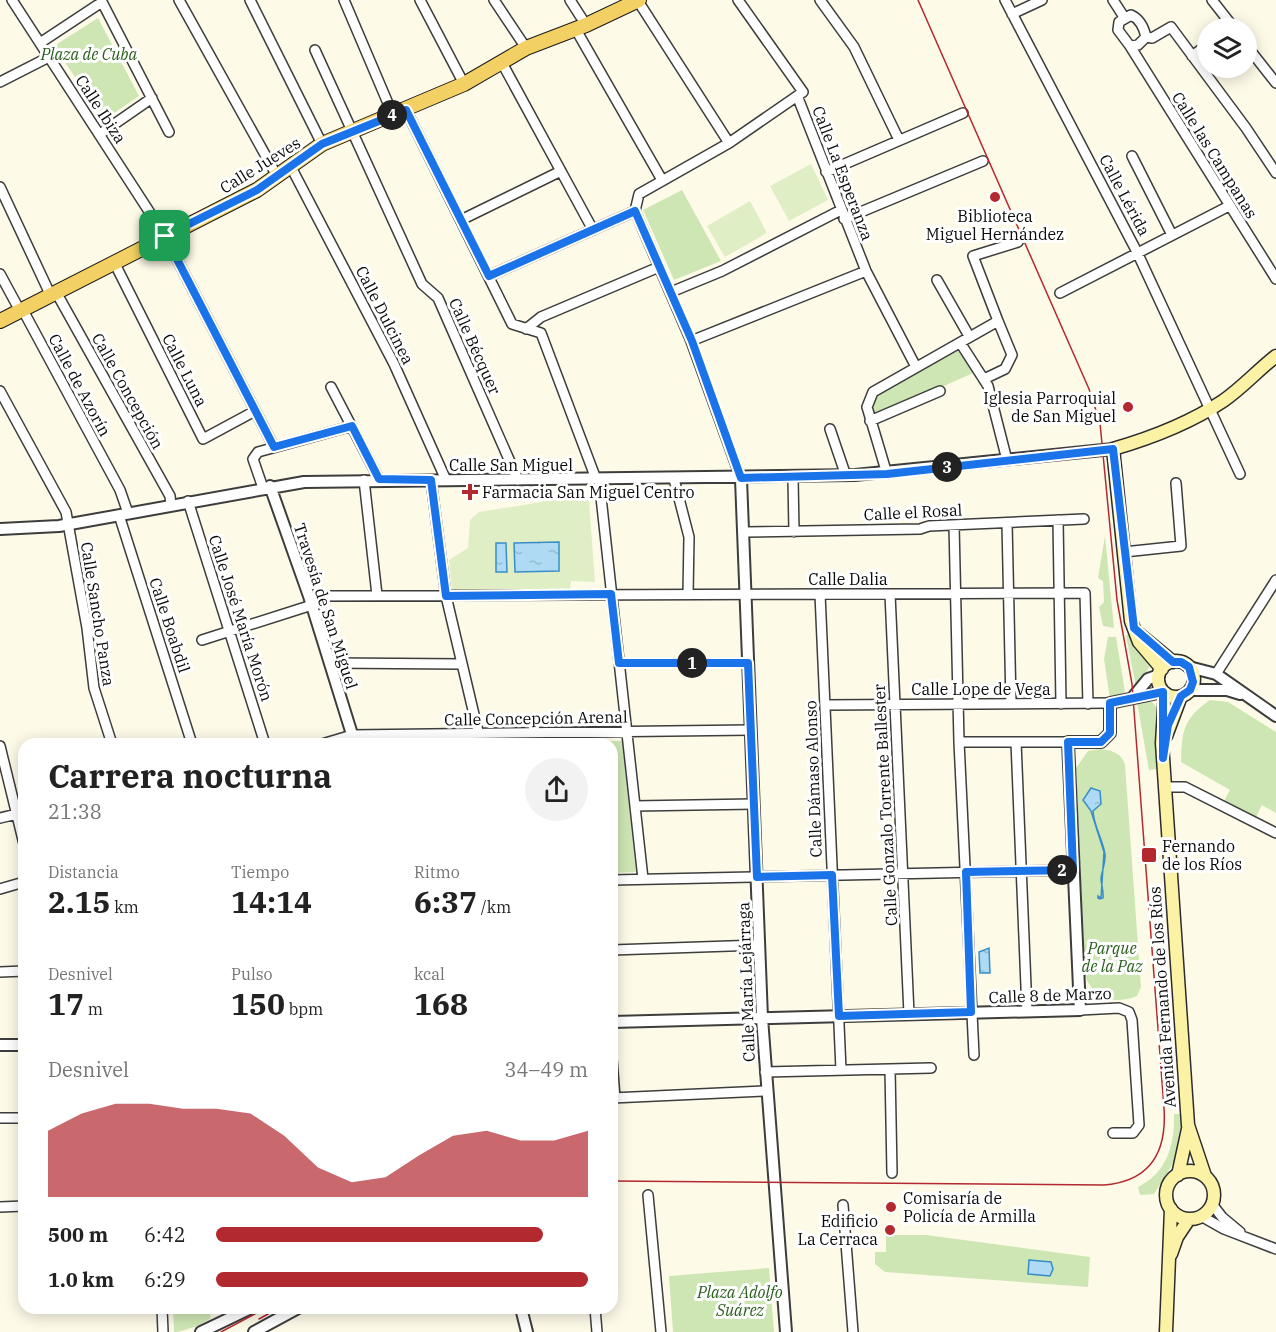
<!DOCTYPE html>
<html lang="es">
<meta charset="utf-8">
<style>
:root{--surface:#fff;--page:#f2f2f2;--text:#222;--muted:#767676;--accent:#b32930}
body{margin:0;font-family:"IBM Plex Serif",serif;background:var(--page);color:var(--text);height:100vh;display:flex;flex-direction:column;font-size:22px;white-space:nowrap}
*{box-sizing:border-box;margin:0}
p{font-size:20px;color:var(--muted)}
.icon{flex:none;width:33px;height:33px;fill:none;stroke:currentColor;stroke-width:2;stroke-linecap:round;stroke-linejoin:round}
.map{position:relative;flex:1;overflow:hidden}
.drawer{position:absolute;left:18px;top:738px;width:600px;height:576px;display:flex;flex-direction:column;background:var(--surface);border-radius:18px;box-shadow:0 3px 15px #0003}
.drawer>*{flex:none}
.buttons{position:absolute;left:1197px;top:18px;display:grid;gap:12px}
.buttons a{display:grid;place-items:center;width:60px;height:60px;border-radius:50%;background:var(--surface);box-shadow:0 3px 15px #0003;font-size:30px}
.pin{position:absolute;display:grid;place-items:center;width:51px;height:51px;color:#fff;margin:-26px;border-radius:12px;box-shadow:0 3px 9px #0006}
.km{position:absolute;width:30px;height:30px;margin:-15px;border-radius:50%;background:#222;color:#fff;font-size:16px;line-height:30px;text-align:center}
.round{display:grid;place-items:center;flex:none;width:63px;height:63px;border-radius:32px;background:var(--page)}
.headline{display:flex;align-items:center;justify-content:space-between;height:102px;padding:0 30px}
h1{font-size:33px;font-weight:800;line-height:45px}
.stats{display:grid;grid-template-columns:repeat(3,1fr);gap:9px;height:102px;padding:6px 30px}
.stats div{display:grid;align-content:center}
.stats b{font-size:30px;font-weight:800}
.stats small{font-size:16px;font-weight:400}
.stats p{font-size:16px}
.chart{height:168px;padding:12px 30px}
.chart p{display:flex;justify-content:space-between}
.chart svg{width:100%;height:108px;margin-top:6px;fill:var(--accent);opacity:.7}
ul{padding:0 30px;list-style:none;font-size:20px}
li{display:grid;grid-template-columns:96px 72px 1fr;align-items:center;height:45px}
li i{height:15px;border-radius:8px;background:var(--accent)}
.map>svg:first-child{display:block}
.green{fill:#cee6b4}
.pitch{fill:#e0eec6}
.water{fill:url(#water-ripples);stroke:#398ec7;stroke-width:1.5}
.lines{fill:none;stroke-linecap:round;stroke-linejoin:round}
.minor-casing{stroke:#3d3d3d;stroke-width:12}
.tertiary-casing{stroke:#3d3d3d;stroke-width:14}
.secondary-casing{stroke:#2c2c2c;stroke-width:15}
.primary-casing{stroke:#1b1b1b;stroke-width:16}
.minor{stroke:#fff;stroke-width:9}
.tertiary{stroke:#fff;stroke-width:10}
.secondary{stroke:#fcf2a5;stroke-width:12}
.primary{stroke:#f3d063;stroke-width:14}
.tram{stroke:#b32930;stroke-width:1.5}
.route-casing{stroke:#fff;stroke-width:12}
.route{stroke:#1a73e8;stroke-width:8}
.poi-dot{fill:#b32930;stroke:#fff;stroke-width:2}
.labels{text-anchor:middle;stroke-width:6;stroke-linejoin:round;paint-order:stroke}
.park-label{font-size:16px;font-style:italic;fill:#2b5e1e;stroke:#fff}
.street-label{font-size:16px;fill:#0a0a0a;stroke:#fff}
.poi-label{font-size:16px;fill:#0a0a0a;stroke:#fff;text-anchor:start}
</style>
<div class="map">
<svg width="1276" height="1332" viewBox="0 0 1276 1332">
<defs>
<pattern id="water-ripples" width="26" height="14" patternUnits="userSpaceOnUse" patternTransform="scale(1.5)"><rect width="26" height="14" fill="#afdaf3"/><path d="M2 4q2-2 4 0t4 0M15 11q2-2 4 0t4 0" fill="none" stroke="#95bacf"/></pattern>
</defs>
<rect width="100%" height="100%" fill="#fefae8"/>
<!-- green -->
<path class="green" d="M 98,18 L 139,96 L 104,120 L 54,46 Z
M 682,190 L 721,261 L 674,280 L 643,210 Z
M 957,351 L 963,354 L 973,373 L 875,417 L 870,405 L 875,394 Z
M 1105,536 L 1114,628 L 1103,626 L 1099,607 L 1104,602 L 1103,581 L 1098,578 Z
M 1129,634 L 1150,664 L 1145,677 L 1136,687 L 1126,635 Z
M 1108,637 L 1116,637 L 1125,692 L 1110,699 L 1104,659 Z
M 1210,700 L 1228,702 L 1276,732 L 1276,813 L 1262,805 L 1256,817 L 1224,801 L 1230,790 L 1181,762 C 1182,731 1183,719 1210,700 Z
M 1146,701 L 1152,702 L 1158,709 L 1156,769 L 1149,770 L 1137,702 Z
M 488,740 L 622,741 L 636,872 L 612,873 L 612,744 L 488,744 Z
M 1100,749 C 1111,750 1122,753 1125,765 L 1141,987 L 1137,996 C 1115,1005 1094,999 1085,976 L 1076,768 L 1088,751 Z
M 1174,1114 L 1181,1114 C 1182,1153 1175,1162 1154,1194 L 1140,1195 L 1138,1187 C 1167,1173 1175,1144 1174,1114 Z
M 886,1235 L 926,1235 L 1090,1257 L 1088,1287 L 885,1272 L 875,1264 L 875,1252 L 886,1252 Z
M 769,1268 L 774,1332 L 673,1332 L 669,1276 Z
M 173,1308 L 222,1308 L 210,1314 L 211,1318 L 200,1325 L 178,1332 L 174,1332 Z"/>
<!-- pitch -->
<path class="pitch" d="M 811,164 L 828,200 L 789,221 L 770,186 Z
M 750,201 L 767,233 L 725,257 L 707,226 Z
M 560,487 L 564,494 L 585,492 L 589,500 L 595,582 L 571,581 L 570,589 L 452,589 L 449,560 L 468,548 L 470,520 L 479,512 L 542,502 Z"/>
<!-- water -->
<path class="water" d="M 559,542 L 559,571 L 515,572 L 514,543 Z
M 496,543 L 506,543 L 507,572 L 496,572 Z
M 1091,788 L 1100,791 L 1101,804 L 1093,811 C 1094,827 1103,840 1105,854 C 1106,863 1102,870 1101,878 C 1101,885 1104,891 1103,898 L 1100,899 L 1098,898 L 1098,896 L 1101,898 L 1104,852 L 1091,811 L 1083,800 Z
M 989,948 L 990,973 L 980,973 L 979,952 Z
M 1029,1260 L 1051,1262 L 1053,1269 L 1050,1276 L 1028,1274 Z"/>
<g class="lines">
<!-- minor casing -->
<g class="minor-casing">
<path id="minor" d="M 12,0 L 165,236 L 274,447
M 101,0 L 169,132
M 179,0 L 277,176
M 250,0 L 322,144
M 344,0 L 393,115
M 420,0 L 464,84
M 494,0 L 526,48
M 570,0 L 586,25
M 820,0 L 854,47 L 899,140
M 1005,0 L 1137,252 L 1240,474
M 1113,0 L 1124,17
M 1212,0 L 1234,28
M 638,1 L 729,143
M 1012,14 L 1042,0
M 1131,15 C 1140,19 1144,28 1146,37 L 1138,45 L 1130,46 L 1118,30 L 1119,22 Z
M 575,28 L 662,180
M 1146,37 L 1152,38 L 1171,27 L 1246,128 L 1276,173
M 40,43 L 102,2
M 1246,45 L 1276,83
M 1130,46 L 1276,279
M 315,50 L 422,284 L 438,298 L 518,480
M 1192,56 L 1208,44
M 501,61 L 593,230
M 0,82 L 49,57
M 798,98 L 866,271 L 916,367
M 406,110 L 512,324 L 541,333 L 596,479
M 100,134 L 152,98
M 1132,156 L 1172,235
M 291,167 L 394,364 L 446,480
M 826,172 L 963,113
M 0,187 L 50,294
M 635,211 L 639,194 L 729,143 L 803,92 L 738,0
M 635,211 L 691,341 L 741,479
M 844,219 L 983,161
M 461,220 L 561,171
M 114,262 L 203,439 L 255,411
M 0,274 L 19,309 L 25,314 L 120,490 L 128,513
M 489,276 L 635,211
M 937,280 L 969,336
M 56,292 L 170,496 L 171,505
M 671,292 L 722,271 L 841,210
M 1060,293 L 1229,206
M 998,321 L 973,256 L 1018,242
M 526,329 L 541,317 L 659,267
M 691,341 L 866,271
M 961,344 L 988,386 L 1007,460
M 331,387 L 379,479
M 0,391 L 66,512 L 87,628 L 94,688 L 112,744
M 870,421 L 940,391
M 830,429 L 846,476
M 887,474 L 867,407 L 873,392 L 998,321 L 1012,355 L 1005,369 L 984,379
M 793,478 L 794,532
M 599,479 L 643,879
M 674,479 L 689,537 L 688,594
M 364,480 L 377,595
M 431,480 L 446,596 L 481,744
M 263,488 L 253,459 L 258,452 L 352,426
M 188,501 L 265,744
M 119,515 L 192,744
M 1058,520 L 1061,704
M 1007,523 L 1011,704
M 954,525 L 959,742 L 974,1055
M 744,532 L 920,529 L 929,526 L 1084,519
M 1124,552 L 1181,546 L 1176,483
M 820,594 L 841,1070
M 890,594 L 909,1014
M 309,596 L 1085,593 L 1088,704
M 202,640 L 312,605
M 331,663 L 462,664
M 619,663 L 748,663
M 1216,674 L 1276,580
M 825,705 L 1110,703
M 959,742 L 1068,742
M 1016,742 L 1027,1011
M 322,744 L 352,735 L 751,730
M 0,746 L 24,844
M 1164,787 L 1185,787 L 1276,833
M 635,806 L 754,804
M 0,818 L 17,814
M 612,880 L 1073,870
M 0,889 L 24,882
M 612,950 L 759,945
M 0,972 L 24,971
M 1080,1010 L 1119,1008 L 1129,1012 L 1132,1020 L 1139,1125 L 1133,1133 L 1113,1133
M 612,1059 L 615,1098
M 890,1069 L 892,1173
M 765,1072 L 931,1068
M 612,1098 L 766,1091
M 0,1118 L 24,1118
M 648,1195 L 661,1332
M 1212,1204 L 1222,1217 L 1240,1232
M 843,1205 L 853,1332
M 0,1207 L 24,1206
M 1201,1216 L 1224,1229 L 1276,1249
M 162,1308 L 163,1332
M 595,1308 L 597,1332"/>
</g>
<!-- tertiary casing -->
<g class="tertiary-casing">
<path id="tertiary" d="M 741,479 L 762,1018 L 786,1332
M 270,486 L 309,596 L 355,744
M 0,529 L 59,526 L 304,482 L 855,475 L 1113,449
M 1189,667 L 1216,674 L 1276,716
M 1190,690 L 1227,690 L 1240,694
M 1134,696 L 1148,679 L 1159,675
M 612,1022 L 1080,1010 L 1068,742 L 1101,742 L 1110,733 L 1110,703 L 1163,692
M 0,1045 L 24,1045
M 521,1308 L 527,1332
M 201,1332 L 251,1308
M 254,1332 L 298,1308"/>
</g>
<!-- secondary casing -->
<g class="secondary-casing">
<path id="secondary" d="M 1139,634 L 1173,662
M1158 679a18 18 0 1 1 36 0a18 18 0 1 1-36 0Z
M 1162,669 L 1139,642 L 1131,621 L 1113,449 C 1151,438 1190,423 1223,401 C 1242,388 1258,370 1276,356
M 1165,693 L 1162,743 L 1188,1125 L 1205,1176
M 1166,736 L 1181,696
M1166 1195a24 24 0 1 1 48 0a24 24 0 1 1-48 0Z
M 1178,1175 L 1188,1129
M 1171,1254 L 1177,1237 L 1189,1219
M 1166,1332 L 1171,1209"/>
</g>
<!-- primary casing -->
<g class="primary-casing">
<path id="primary" d="M 0,321 L 257,190 L 322,144 L 464,84 L 526,48 L 586,25 L 639,0"/>
</g>
<!-- minor -->
<use href="#minor" class="minor"/>
<!-- tertiary -->
<use href="#tertiary" class="tertiary"/>
<!-- secondary -->
<use href="#secondary" class="secondary"/>
<!-- primary -->
<use href="#primary" class="primary"/>
<!-- tram -->
<path class="tram" d="M 612,1181 L 1104,1185 C 1151,1181 1167,1152 1164,1108 L 1132,684 L 1117,600 L 1100,423 L 1089,389 L 918,0
M 259,1319 L 279,1308
M 221,1332 L 266,1308"/>
</g>
<g class="lines">
<!-- route casing -->
<g class="route-casing">
<path id="route" d="M 406,110 L 489,276 L 635,211 L 692,341 L 741,478 L 887,474 L 1113,449 L 1134,628 L 1173,662 L 1181,662 L 1189,667 L 1193,682 L 1190,690 L 1181,696 L 1168,725 L 1163,758 L 1163,692 L 1110,703 L 1110,733 L 1101,742 L 1068,742 L 1073,870 L 966,872 L 971,1012 L 839,1016 L 832,875 L 757,877 L 748,663 L 619,663 L 611,594 L 446,596 L 431,480 L 379,479 L 352,426 L 274,447 L 165,236 L 257,190 L 322,144 Z"/>
</g>
<!-- route -->
<use href="#route" class="route"/>
</g>
<!-- markers -->
<g class="poi-dot">
<circle cx="995" cy="197" r="6"/>
<circle cx="1128" cy="407" r="6"/>
<path d="M467 483h6v6h6v6h-6v6h-6v-6h-6v-6h6z"/>
<rect x="1141" y="847" width="16" height="16" rx="3"/>
<circle cx="891" cy="1207" r="6"/>
<circle cx="890" cy="1230" r="6"/>
</g>
<g class="labels">
<!-- park labels -->
<g class="park-label">
<text x="89" y="60">Plaza de Cuba</text>
<text x="1112" y="954">Parque<tspan x="1112" dy="18">de la Paz</tspan></text>
<text x="740" y="1298">Plaza Adolfo<tspan x="740" dy="18">Suárez</tspan></text>
</g>
<!-- street labels -->
<g class="street-label">
<text transform="translate(101 109) rotate(57)" y="6">Calle Ibiza</text>
<text transform="translate(1215 155) rotate(58)" y="6">Calle las Campanas</text>
<text transform="translate(260 165) rotate(-32)" y="6">Calle Jueves</text>
<text transform="translate(843 173) rotate(69)" y="6">Calle La Esperanza</text>
<text transform="translate(1125 195) rotate(62)" y="6">Calle Lérida</text>
<text transform="translate(385 315) rotate(63)" y="6">Calle Dulcinea</text>
<text transform="translate(475 346) rotate(66)" y="6">Calle Bécquer</text>
<text transform="translate(185 370) rotate(63)" y="6">Calle Luna</text>
<text transform="translate(80 385) rotate(62)" y="6">Calle de Azorín</text>
<text transform="translate(128 391) rotate(61)" y="6">Calle Concepción</text>
<text x="511" y="471">Calle San Miguel</text>
<text transform="translate(913 512) rotate(-3)" y="6">Calle el Rosal</text>
<text x="848" y="585">Calle Dalia</text>
<text transform="translate(326 606) rotate(72)" y="6">Travesía de San Miguel</text>
<text transform="translate(98 614) rotate(81)" y="6">Calle Sancho Panza</text>
<text transform="translate(241 618) rotate(72)" y="6">Calle José María Morón</text>
<text transform="translate(170 625) rotate(72)" y="6">Calle Boabdil</text>
<text x="981" y="695">Calle Lope de Vega</text>
<text transform="translate(536 718) rotate(-1)" y="6">Calle Concepción Arenal</text>
<text transform="translate(813 779) rotate(-92)" y="6">Calle Dámaso Alonso</text>
<text transform="translate(885 805) rotate(-93)" y="6">Calle Gonzalo Torrente Ballester</text>
<text transform="translate(746 982) rotate(-92)" y="6">Calle María Lejárraga</text>
<text transform="translate(1050 995) rotate(-2)" y="6">Calle 8 de Marzo</text>
<text transform="translate(1162 997) rotate(-94)" y="6">Avenida Fernando de los Ríos</text>
</g>
<!-- poi labels -->
<g class="poi-label">
<text x="995" y="222" text-anchor="middle">Biblioteca<tspan x="995" dy="18">Miguel Hernández</tspan></text>
<text x="1116" y="404" text-anchor="end">Iglesia Parroquial<tspan x="1116" dy="18">de San Miguel</tspan></text>
<text x="482" y="498">Farmacia San Miguel Centro</text>
<text x="1162" y="852">Fernando<tspan x="1162" dy="18">de los Ríos</tspan></text>
<text x="903" y="1204">Comisaría de<tspan x="903" dy="18">Policía de Armilla</tspan></text>
<text x="878" y="1227" text-anchor="end">Edificio<tspan x="878" dy="18">La Cerraca</tspan></text>
</g>
</g>
</svg>
<div class="buttons">
<a><svg class="icon" aria-label="layers" viewBox="0 0 24 24"><path d="M12 4l9 5-9 5-9-5zM3 14l9 5 9-5"/></svg></a>
</div>
<div class="pin" style="left:165px;top:236px;background:#1e9e55"><svg class="icon" aria-label="arrive" viewBox="0 0 24 24"><path d="M6 21V4h12l-3 4 3 4H6"/></svg></div>
<b class="km" style="left:692px;top:663px">1</b>
<b class="km" style="left:1062px;top:870px">2</b>
<b class="km" style="left:947px;top:467px">3</b>
<b class="km" style="left:392px;top:115px">4</b>
<section class="drawer">
<div class="headline"><div><h1>Carrera nocturna</h1><p>21:38</p></div><a class="round"><svg class="icon" aria-label="share" viewBox="0 0 24 24"><path d="M12 15V3M7 8l5-5 5 5M5 13v7h14v-7"/></svg></a></div>
<div class="stats">
<div><p>Distancia</p><b>2.15<small> km</small></b></div>
<div><p>Tiempo</p><b>14:14</b></div>
<div><p>Ritmo</p><b>6:37<small> /km</small></b></div>
</div>
<div class="stats">
<div><p>Desnivel</p><b>17<small> m</small></b></div>
<div><p>Pulso</p><b>150<small> bpm</small></b></div>
<div><p>kcal</p><b>168</b></div>
</div>
<div class="chart"><p><span>Desnivel</span>34–49 m</p>
<svg viewBox="0 0 160 44" preserveAspectRatio="none"><path d="M0 44V17L10 10L20 6L30 6L40 8L50 8L60 10L70 19L80 32L90 38L100 36L110 27L120 19L130 17L140 21L150 21L160 17V44z"/></svg>
</div>
<ul>
<li><b>500 m</b>6:42<i style="width:88%"></i></li>
<li><b>1.0 km</b>6:29<i style="width:100%"></i></li>
</ul>
</section>
</div>
